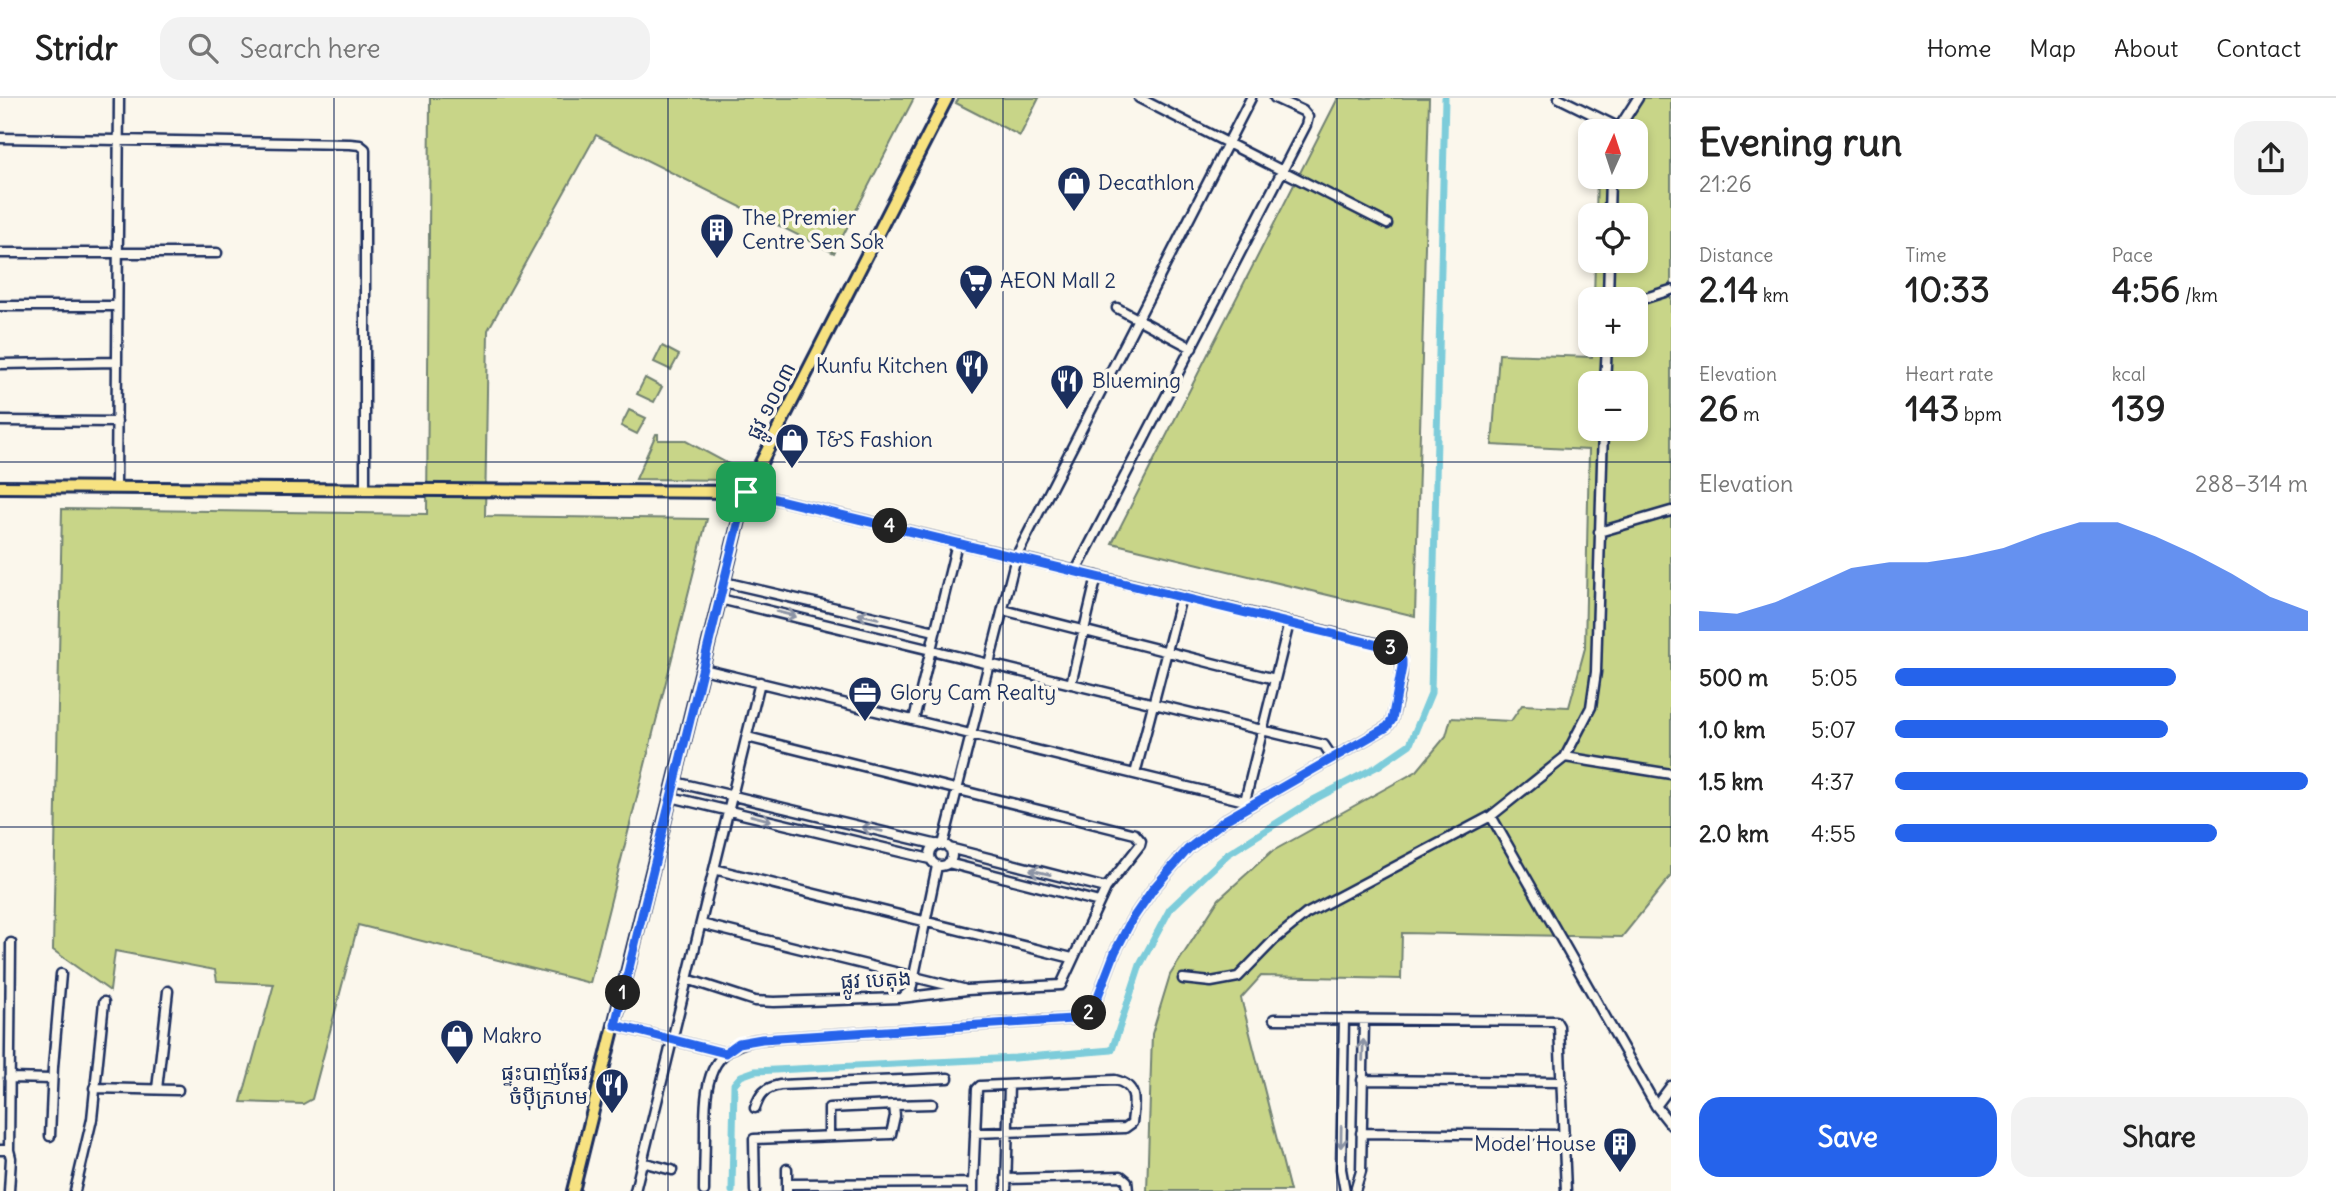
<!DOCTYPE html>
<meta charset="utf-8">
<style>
:root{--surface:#fff;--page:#f2f2f2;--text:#222;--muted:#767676;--line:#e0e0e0;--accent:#2563eb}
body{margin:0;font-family:Delius,"Noto Sans Khmer",sans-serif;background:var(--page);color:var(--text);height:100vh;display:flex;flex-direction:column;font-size:26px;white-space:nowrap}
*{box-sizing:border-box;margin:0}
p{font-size:23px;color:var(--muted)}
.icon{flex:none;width:38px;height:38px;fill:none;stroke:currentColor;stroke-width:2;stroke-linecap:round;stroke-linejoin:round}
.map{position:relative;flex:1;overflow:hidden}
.side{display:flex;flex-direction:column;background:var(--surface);width:665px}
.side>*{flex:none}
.needle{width:46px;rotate:3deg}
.buttons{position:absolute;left:1578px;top:21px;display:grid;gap:14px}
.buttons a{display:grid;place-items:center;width:70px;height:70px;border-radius:14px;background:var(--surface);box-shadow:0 4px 10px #0003;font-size:35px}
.pin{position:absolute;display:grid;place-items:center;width:60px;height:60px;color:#fff;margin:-30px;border-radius:14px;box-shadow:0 4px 10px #0006}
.km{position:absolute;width:35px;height:35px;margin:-18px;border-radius:50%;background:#222;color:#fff;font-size:19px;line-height:35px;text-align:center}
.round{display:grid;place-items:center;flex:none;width:74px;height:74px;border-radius:21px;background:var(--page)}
.head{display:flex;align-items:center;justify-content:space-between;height:119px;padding:0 28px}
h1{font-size:38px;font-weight:700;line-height:52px}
.figures{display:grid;grid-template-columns:repeat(3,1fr);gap:10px;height:119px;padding:7px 28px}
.figures div{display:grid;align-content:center}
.figures b{font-size:35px;font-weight:700}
.figures small{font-size:19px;font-weight:400}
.figures p{font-size:19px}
.chart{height:196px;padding:14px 28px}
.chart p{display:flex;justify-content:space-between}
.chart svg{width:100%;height:126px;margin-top:7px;fill:var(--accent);opacity:.7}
.primary-button{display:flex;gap:14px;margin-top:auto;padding:14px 28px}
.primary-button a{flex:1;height:80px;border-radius:21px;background:var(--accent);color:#fff;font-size:28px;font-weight:700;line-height:80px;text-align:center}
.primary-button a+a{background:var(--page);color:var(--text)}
ul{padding:0 28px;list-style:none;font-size:23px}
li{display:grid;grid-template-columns:112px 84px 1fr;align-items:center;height:52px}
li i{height:18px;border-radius:9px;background:var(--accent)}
header{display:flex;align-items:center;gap:42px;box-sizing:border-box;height:98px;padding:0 35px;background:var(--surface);border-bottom:2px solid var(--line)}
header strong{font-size:33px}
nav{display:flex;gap:38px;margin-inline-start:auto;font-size:24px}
.search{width:490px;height:63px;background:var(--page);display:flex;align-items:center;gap:18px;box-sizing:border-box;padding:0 24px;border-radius:21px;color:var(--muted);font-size:26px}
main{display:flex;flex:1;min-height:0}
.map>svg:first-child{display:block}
.green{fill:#c8d588;stroke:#728273;stroke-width:2;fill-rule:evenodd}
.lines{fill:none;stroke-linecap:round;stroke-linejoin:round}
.canal{stroke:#7dccda;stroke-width:7}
.minor-casing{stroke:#1b2f5e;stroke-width:13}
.major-casing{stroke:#1b2f5e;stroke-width:16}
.minor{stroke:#fbf7ec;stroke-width:8}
.major{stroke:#f7e281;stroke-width:10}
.oneway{stroke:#8b93a5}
.route-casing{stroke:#fff;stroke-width:14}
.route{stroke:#2563eb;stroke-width:9}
.grid{fill:none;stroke:#1b2f5e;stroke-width:2;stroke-opacity:0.55}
.labels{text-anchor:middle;stroke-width:7;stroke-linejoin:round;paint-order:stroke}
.poi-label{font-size:21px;fill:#1b2f5e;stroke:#fbf7ec;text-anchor:start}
.street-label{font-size:21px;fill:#1b2f5e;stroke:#fbf7ec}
</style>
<header>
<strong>Stridr</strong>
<div class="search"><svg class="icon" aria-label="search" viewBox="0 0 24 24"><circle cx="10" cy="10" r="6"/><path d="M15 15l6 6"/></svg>Search here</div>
<nav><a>Home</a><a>Map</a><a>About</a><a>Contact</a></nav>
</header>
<main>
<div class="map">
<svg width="1671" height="1093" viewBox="0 0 1671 1093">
<rect width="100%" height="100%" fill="#fbf7ec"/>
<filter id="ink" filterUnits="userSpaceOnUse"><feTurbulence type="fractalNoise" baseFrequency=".0143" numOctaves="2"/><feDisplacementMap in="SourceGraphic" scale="14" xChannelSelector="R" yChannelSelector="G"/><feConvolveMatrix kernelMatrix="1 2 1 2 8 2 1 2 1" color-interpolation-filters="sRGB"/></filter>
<g filter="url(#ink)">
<!-- green -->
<path class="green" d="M 430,0 L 914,0 L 834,155 L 596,37 L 488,232 L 485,418 L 707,421 L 590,885 L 358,827 L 312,1001 L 303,1006 L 241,1004 L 274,886 L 217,883 L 215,872 L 115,853 L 110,893 L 53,852 L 62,411 L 427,416 Z
M 959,0 L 1039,0 L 1020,38 L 956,5 Z
M 1338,0 L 1429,0 L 1415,518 L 1112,445 Z
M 1633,0 L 1671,0 L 1671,778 L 1622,839 L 1402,835 L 1401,881 L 1261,878 L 1241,900 L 1290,1093 L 1147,1093 L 1152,936 L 1170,877 L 1219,801 L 1271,754 L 1417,673 L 1446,638 L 1451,620 L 1511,623 L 1522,607 L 1569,609 L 1585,550 L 1589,352 L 1492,347 L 1499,256 L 1592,259 L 1593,247 L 1636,247 L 1636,201 L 1594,201 L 1595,163 L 1636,163 L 1636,117 L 1596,117 L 1597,79 L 1636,79 L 1636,33 L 1610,33 ZM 1591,285 L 1636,285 L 1636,331 L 1591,331 Z
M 662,248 L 679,257 L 671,272 L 654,264 Z
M 645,280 L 662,289 L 654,304 L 637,296 Z
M 629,312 L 646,320 L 637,336 L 621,328 Z
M 656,336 L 658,336 L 658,342 L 684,342 L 740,372 L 733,382 L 636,381 Z"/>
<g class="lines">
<!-- canal -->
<path class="canal" d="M 732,1093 L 734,986 L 741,978 L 755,973 L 1015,960 L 1112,952 L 1140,867 L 1170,811 L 1228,756 L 1315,701 L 1378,668 L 1410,646 L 1431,595 L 1445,0"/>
<!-- minor casing -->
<g class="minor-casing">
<path id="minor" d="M 1139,0 L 1387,126
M 1559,0 L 1618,29
M 1617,33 L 1638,0
M 0,40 L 350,46 L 360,47 L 365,51 L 365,392
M 1609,117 L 1610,79
M 0,155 L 217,155
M 1608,201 L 1609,163
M 1636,203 L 1671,192
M 0,208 L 117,208
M 1117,210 L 1192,250
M 0,266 L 117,264
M 1605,285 L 1607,247
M 0,323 L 117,324
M 116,390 L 119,0
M 1599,434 L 1671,413
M 1076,473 L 1306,27 L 1308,19 L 1303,13 L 1275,0
M 724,484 L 935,533
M 720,501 L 1324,647 L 1332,659
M 1003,512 L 1275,581
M 703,571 L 1245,703 L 1249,708
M 1071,586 L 1097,478
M 914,621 L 957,445
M 1565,659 L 1591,609 L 1596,574 L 1603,331
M 1135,676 L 1181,499
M 675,684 L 938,747
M 671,699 L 930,761
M 1245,703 L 1289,525
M 1491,718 L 1656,1008 L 1671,1027
M930 757a11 11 0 1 1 22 0a11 11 0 1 1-22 0Z
M 943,747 L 1016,459 L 1251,0
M 949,750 L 1106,790
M 948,765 L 1099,804
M 714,771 L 1072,860
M 701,826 L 963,891
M 687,881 L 755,903 L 774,904 L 901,900 L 967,892 L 1061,887 L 1106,790 L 1140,747 L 1141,743 L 1135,736 L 747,639
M 1183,881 L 1211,884 L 1238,879 L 1274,842 L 1306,816 L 1491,718 L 1565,659 L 1671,676
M 904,898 L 911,892 L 937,768
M 1274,921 L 1556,923 L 1559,928 L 1566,1093
M 1344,922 L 1341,1071 L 1345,1093
M 615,927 L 725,955
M 9,980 L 52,981
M 1362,982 L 1562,984
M 94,990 L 178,992
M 157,991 L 168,893
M 894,1007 L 932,1006
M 1656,1008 L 1671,988
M 755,1010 C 760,996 764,990 780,987 L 948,980
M 1361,1035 L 1564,1037
M 50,1038 L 53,969 L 61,876
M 0,1052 L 9,1052 L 11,845
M 9,1052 L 11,1060 L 9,1093
M 642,1064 L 672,1072
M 787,1071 L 787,1093
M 1006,1081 L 1121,1078 L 1127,1083 L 1128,1093
M 787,1086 L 973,1085
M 75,1093 L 92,1021 L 104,904
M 635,1093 L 760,584
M 704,1093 C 704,1073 705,1053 705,1033 C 705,987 707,947 762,941 L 1072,921 L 1083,918 L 1093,911 L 1115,854 L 1131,823 L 1153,791 L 1188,751 L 1225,722 L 1387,629 L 1392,622 C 1395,608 1407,566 1399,555 C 1395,549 1386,548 1379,546 L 746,394
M 755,1093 L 754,1041 L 891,1036 L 895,1018 L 894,1007 L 829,1010 L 829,1037
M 973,1093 L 973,1085 L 977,991 L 980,988 L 1115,982 C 1139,988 1134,1004 1132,1025 L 1125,1030 L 975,1035
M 1006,1093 L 1009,987
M 1355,1093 L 1361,1073 L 1364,922"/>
</g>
<!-- major casing -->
<g class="major-casing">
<path id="major" d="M 0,389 L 746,394
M 573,1093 L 746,394 L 947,0"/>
</g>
<!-- minor -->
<use href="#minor" class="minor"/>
<!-- major -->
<use href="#major" class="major"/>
</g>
<!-- one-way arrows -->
<defs><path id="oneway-shaft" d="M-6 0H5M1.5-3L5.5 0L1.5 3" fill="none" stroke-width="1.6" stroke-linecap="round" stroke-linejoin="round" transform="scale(1.75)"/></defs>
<g class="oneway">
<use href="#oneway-shaft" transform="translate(786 516) rotate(14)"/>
<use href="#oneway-shaft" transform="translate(868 518) rotate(-167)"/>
<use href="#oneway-shaft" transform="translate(761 720) rotate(14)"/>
<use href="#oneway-shaft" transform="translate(872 731) rotate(-167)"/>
<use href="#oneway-shaft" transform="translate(1040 774) rotate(-166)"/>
<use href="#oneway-shaft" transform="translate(1363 952) rotate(-88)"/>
<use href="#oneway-shaft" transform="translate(1341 1039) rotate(91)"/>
</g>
</g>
<g class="lines" filter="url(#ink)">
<!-- route casing -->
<g class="route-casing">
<path id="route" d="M 746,394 L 1395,551 L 1402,562 L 1402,569 L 1392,622 L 1387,629 L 1225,722 L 1188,751 L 1153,791 L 1131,823 L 1115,854 L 1093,911 L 1083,918 L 1072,921 L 762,941 L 739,945 L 725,955 L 615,927 Z"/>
</g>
<!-- route -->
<use href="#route" class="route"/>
</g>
<!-- grid -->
<path class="grid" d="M 334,0 L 334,1093M 668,0 L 668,1093M 1003,0 L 1003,1093M 1337,0 L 1337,1093M 0,364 L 1671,364M 0,729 L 1671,729"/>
<!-- icons -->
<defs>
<g id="shop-pin" transform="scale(1.75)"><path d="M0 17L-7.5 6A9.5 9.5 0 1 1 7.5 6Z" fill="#1b2f5e" stroke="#fbf7ec"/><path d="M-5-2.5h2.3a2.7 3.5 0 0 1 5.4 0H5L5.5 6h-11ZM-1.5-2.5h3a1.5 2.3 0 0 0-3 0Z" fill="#fff"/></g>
<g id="building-pin" transform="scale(1.75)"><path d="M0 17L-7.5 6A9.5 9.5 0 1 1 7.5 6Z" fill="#1b2f5e" stroke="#fbf7ec"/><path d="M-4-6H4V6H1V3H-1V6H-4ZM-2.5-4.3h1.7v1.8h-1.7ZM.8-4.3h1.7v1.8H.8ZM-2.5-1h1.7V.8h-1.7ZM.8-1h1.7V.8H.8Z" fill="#fff"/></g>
<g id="supermarket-pin" transform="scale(1.75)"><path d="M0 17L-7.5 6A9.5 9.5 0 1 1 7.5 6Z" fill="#1b2f5e" stroke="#fbf7ec"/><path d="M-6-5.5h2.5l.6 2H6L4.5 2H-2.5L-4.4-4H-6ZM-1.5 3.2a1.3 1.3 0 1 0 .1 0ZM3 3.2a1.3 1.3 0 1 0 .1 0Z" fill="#fff"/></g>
<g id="restaurant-pin" transform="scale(1.75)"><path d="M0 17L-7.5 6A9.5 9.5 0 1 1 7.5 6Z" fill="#1b2f5e" stroke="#fbf7ec"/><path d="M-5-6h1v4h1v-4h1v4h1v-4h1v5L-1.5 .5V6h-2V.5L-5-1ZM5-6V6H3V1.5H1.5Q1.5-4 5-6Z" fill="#fff"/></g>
<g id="office-pin" transform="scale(1.75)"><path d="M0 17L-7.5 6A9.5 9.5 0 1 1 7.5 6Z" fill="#1b2f5e" stroke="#fbf7ec"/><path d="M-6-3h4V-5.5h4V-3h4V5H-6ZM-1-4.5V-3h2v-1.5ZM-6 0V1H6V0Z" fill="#fff"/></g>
</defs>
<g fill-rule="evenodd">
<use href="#shop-pin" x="1074" y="85"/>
<use href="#building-pin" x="717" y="132"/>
<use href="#supermarket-pin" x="976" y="183"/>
<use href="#restaurant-pin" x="972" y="268"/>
<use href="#restaurant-pin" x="1067" y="283"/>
<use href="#shop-pin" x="792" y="342"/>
<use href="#office-pin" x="865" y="595"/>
<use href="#shop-pin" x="457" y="938"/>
<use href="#restaurant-pin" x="612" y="987"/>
<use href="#building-pin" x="1620" y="1046"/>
</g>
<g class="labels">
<!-- poi labels -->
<g class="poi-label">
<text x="1098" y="92">Decathlon</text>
<text x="742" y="127">The Premier<tspan x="742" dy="24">Centre Sen Sok</tspan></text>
<text x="1000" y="190">AEON Mall 2</text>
<text x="948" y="275" text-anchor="end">Kunfu Kitchen</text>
<text x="1092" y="290">Blueming</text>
<text x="816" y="349">T&amp;S Fashion</text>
<text x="890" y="602">Glory Cam Realty</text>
<text x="482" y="945">Makro</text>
<text x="588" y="982" text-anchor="end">ផ្ទះបាញ់ឆែវ<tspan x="588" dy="24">ចំប៉ីក្រហម</tspan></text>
<text x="1596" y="1053" text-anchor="end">Model House</text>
</g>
<!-- street labels -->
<g class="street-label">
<text transform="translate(771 303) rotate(-63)" y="7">ផ្លូវ ១០០៣</text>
<text transform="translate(876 882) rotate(-3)" y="7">ផ្លូវ បេតុង</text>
</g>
</g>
</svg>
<div class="buttons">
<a><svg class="needle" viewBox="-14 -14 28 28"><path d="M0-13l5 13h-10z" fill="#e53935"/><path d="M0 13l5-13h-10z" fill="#767676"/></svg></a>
<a><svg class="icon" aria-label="locate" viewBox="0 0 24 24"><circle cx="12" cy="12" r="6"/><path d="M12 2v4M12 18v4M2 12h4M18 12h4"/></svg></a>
<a>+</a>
<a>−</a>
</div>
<div class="pin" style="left:746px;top:394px;background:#1e9e55"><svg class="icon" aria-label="arrive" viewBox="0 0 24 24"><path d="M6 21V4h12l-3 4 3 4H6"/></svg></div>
<b class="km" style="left:623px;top:895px">1</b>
<b class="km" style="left:1089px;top:915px">2</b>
<b class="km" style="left:1391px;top:550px">3</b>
<b class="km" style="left:890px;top:428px">4</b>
</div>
<section class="side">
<div class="head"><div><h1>Evening run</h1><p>21:26</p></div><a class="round"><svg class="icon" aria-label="share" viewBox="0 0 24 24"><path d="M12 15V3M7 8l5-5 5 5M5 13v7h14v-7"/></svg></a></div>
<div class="figures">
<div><p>Distance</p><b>2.14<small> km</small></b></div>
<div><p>Time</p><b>10:33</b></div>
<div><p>Pace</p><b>4:56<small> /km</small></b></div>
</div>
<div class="figures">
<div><p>Elevation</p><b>26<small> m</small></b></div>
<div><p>Heart rate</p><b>143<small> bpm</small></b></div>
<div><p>kcal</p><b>139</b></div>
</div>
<div class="chart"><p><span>Elevation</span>288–314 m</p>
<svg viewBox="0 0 160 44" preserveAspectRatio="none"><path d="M0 44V37L10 38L20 34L30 28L40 22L50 20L60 20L70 18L80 15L90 10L100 6L110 6L120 11L130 17L140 24L150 32L160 37V44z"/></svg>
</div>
<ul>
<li><b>500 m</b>5:05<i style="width:68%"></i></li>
<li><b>1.0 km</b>5:07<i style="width:66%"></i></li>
<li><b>1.5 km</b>4:37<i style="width:100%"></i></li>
<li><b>2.0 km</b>4:55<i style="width:78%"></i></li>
</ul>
<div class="primary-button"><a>Save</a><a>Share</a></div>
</section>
</main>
